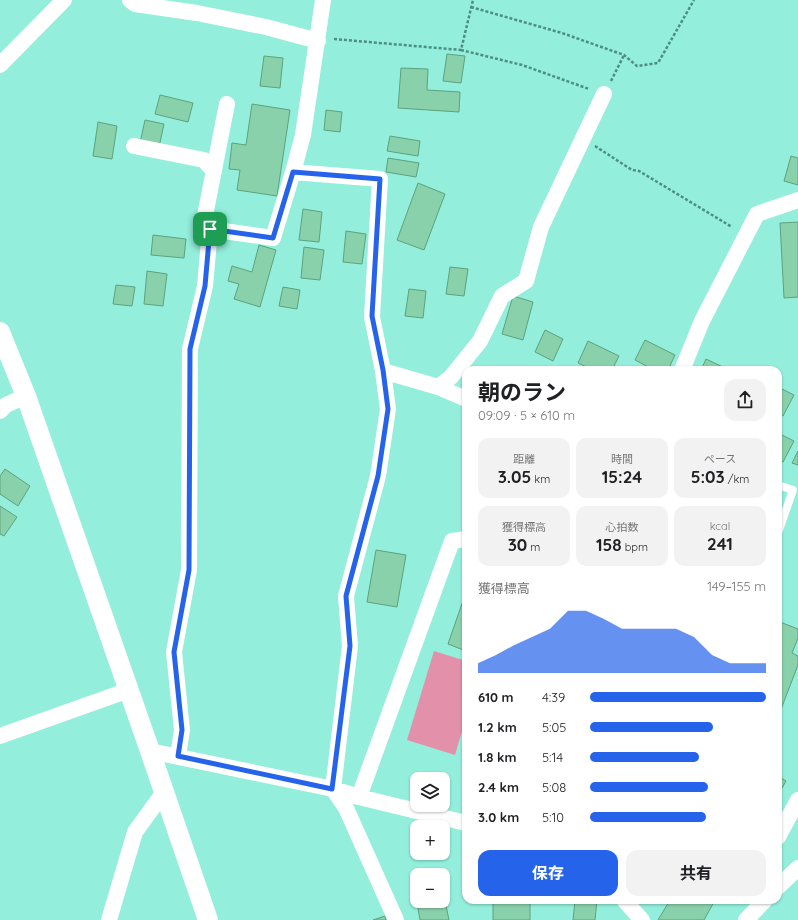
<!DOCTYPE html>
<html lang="ja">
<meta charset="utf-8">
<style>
:root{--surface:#fff;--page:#f2f2f2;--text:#202124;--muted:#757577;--accent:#2563eb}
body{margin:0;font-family:Quicksand,"Noto Sans JP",sans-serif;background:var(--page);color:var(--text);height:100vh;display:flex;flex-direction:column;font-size:15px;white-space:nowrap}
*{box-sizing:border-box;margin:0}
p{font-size:13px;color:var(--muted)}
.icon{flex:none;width:22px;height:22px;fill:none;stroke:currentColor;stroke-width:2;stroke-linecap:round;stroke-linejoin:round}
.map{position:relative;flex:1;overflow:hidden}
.panel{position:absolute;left:462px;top:366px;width:320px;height:538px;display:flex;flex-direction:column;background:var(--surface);border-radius:12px;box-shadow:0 1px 3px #0004}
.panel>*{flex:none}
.buttons{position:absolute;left:410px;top:772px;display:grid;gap:8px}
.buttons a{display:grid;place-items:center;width:40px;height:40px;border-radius:8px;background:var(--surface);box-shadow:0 1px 3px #0004;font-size:20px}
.pin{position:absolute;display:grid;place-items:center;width:34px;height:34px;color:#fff;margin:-17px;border-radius:8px;box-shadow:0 2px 6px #0006}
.round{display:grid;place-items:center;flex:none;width:42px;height:42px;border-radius:12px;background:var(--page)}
.overview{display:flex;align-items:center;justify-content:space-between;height:68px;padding:0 16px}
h1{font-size:22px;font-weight:700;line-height:30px}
.stats{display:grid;grid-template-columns:repeat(3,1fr);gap:6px;height:68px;padding:4px 16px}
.stats div{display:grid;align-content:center;border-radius:10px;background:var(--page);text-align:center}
.stats b{font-size:17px;font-weight:700}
.stats small{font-size:11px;font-weight:400}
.stats p{font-size:11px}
.chart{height:112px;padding:8px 16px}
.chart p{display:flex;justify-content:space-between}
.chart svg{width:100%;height:72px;margin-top:4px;fill:var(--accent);opacity:.7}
.action{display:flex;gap:8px;margin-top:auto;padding:8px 16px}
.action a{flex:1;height:46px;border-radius:12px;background:var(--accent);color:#fff;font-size:16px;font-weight:700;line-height:46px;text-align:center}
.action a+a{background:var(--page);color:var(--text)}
ul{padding:0 16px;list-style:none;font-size:13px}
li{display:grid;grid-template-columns:64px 48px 1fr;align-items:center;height:30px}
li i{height:10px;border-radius:5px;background:var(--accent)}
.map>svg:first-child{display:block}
.green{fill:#e390aa}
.building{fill:#89d1ab;stroke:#5ca27e}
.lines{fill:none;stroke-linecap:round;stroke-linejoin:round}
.path{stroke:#4e8e81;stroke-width:2.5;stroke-dasharray:3 2;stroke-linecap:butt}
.service{stroke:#fff;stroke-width:8}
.minor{stroke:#fff;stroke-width:16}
.tertiary{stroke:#fff;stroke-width:20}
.route-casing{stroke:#fff;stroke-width:8}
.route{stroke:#2563eb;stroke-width:5}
</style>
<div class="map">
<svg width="798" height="920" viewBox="0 0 798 920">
<rect width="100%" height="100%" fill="#93eedc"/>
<!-- green -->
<path class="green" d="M 434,651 L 466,661 L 466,717 L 455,755 L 407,740 Z"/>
<!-- building -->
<path class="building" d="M 447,54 L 465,56 L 461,83 L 443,81 Z
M 264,56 L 283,58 L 280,88 L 260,86 Z
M 401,68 L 428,69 L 427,90 L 460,92 L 459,112 L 398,108 Z
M 160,95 L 193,103 L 188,122 L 155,114 Z
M 252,104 L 290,110 L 277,196 L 237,190 L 240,170 L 229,169 L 232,143 L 246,145 Z
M 326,110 L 342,112 L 340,132 L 324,130 Z
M 145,120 L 164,124 L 159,147 L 140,143 Z
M 98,122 L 117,126 L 112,159 L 93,156 Z
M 390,136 L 420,141 L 418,156 L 387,151 Z
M 791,156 L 798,158 L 798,185 L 784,181 Z
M 388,158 L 419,163 L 416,177 L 386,172 Z
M 418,183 L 445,194 L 424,250 L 397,240 Z
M 303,209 L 322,212 L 319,242 L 299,240 Z
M 798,222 L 798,297 L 784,298 L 780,223 Z
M 346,231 L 366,234 L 362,264 L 343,262 Z
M 153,235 L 186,239 L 184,258 L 151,255 Z
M 259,245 L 276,250 L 260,307 L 234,299 L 239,284 L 228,281 L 232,266 L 252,272 Z
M 304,247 L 324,250 L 320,280 L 301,278 Z
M 450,267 L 468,269 L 464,296 L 446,294 Z
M 147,271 L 167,274 L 163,306 L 144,304 Z
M 116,285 L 135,287 L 132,306 L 113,304 Z
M 283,287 L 300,290 L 297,309 L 279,306 Z
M 409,289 L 426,291 L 423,318 L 405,316 Z
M 513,296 L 533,302 L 523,340 L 502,334 Z
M 545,330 L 563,339 L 553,361 L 535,352 Z
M 645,340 L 675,355 L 668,370 L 654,370 L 635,360 Z
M 588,341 L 619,356 L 612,370 L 593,370 L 578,363 Z
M 706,359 L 725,368 L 724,370 L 701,370 Z
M 778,387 L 794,395 L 783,416 L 778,414 Z
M 778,433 L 794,441 L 783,462 L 778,460 Z
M 798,451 L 798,465 L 792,463 Z
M 5,469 L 30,486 L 18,506 L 0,494 L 0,476 Z
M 0,506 L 17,517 L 4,536 L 0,534 Z
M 376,550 L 406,555 L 397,607 L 367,602 Z
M 466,592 L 466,651 L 448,644 Z
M 780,622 L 798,629 L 798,638 L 792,653 L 798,656 L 798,665 L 778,717 L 778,628 Z
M 778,776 L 786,781 L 778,795 Z
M 443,891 L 449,920 L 420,920 L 416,896 L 417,896 L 417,901 L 443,901 Z
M 493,900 L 530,900 L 530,920 L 493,920 Z
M 575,900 L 597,900 L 595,920 L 573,920 Z
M 670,900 L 715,900 L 704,920 L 658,920 Z
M 385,916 L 386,920 L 373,920 Z"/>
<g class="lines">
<!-- path -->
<path class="path" d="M 471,7 L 562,33 L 624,55 L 637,66 L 658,63 L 694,0
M 334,39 L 461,50 L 473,0
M 461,50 L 522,65 L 589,89
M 611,81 L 624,55
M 595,146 L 632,170 L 639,171 L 732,227"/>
<!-- service -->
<path class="service" d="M 778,485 L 793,490 L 778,533"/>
<!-- minor -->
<path class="minor" d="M 130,0 L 135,4 L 197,13 L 266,27 L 318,41
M 0,65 L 64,0
M 134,146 L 204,160 L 214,171
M 293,172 L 380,179 L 372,317 L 383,371 L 388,409 L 378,476 L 346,596 L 350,646 L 333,789 L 346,808 L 396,920
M 210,229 L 203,226 L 227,104
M 682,370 L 702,321 L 757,214 L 798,200
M 383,371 L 438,387 L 451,377 L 480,341 L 502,296 L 526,281 L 541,227 L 604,94
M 438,387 L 466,399
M 0,411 L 6,405 L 26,396
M 0,736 L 129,690
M 150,751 L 333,789 L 359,797 L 466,823
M 178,756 L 182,730 L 174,652 L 189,570 L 190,349 L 205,286 L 210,229 L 273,238 L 293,172 L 303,135 L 323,0
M 359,797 L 452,541 L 466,539
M 778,837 L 798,800
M 778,887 L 798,868
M 624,900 L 642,920
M 109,920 L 135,832 L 164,792
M 746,920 L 765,900"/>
<!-- tertiary -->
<path class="tertiary" d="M 0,332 L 26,396 L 150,751 L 208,920"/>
</g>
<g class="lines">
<!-- route casing -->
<g class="route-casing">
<path id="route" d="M 293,172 L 380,179 L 372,316 L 383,370 L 388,409 L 378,476 L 346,596 L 350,646 L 332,789 L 178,756 L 182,730 L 174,652 L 189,570 L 190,349 L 205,286 L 210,229 L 273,238 Z"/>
</g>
<!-- route -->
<use href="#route" class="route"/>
</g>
</svg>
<div class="buttons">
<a><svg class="icon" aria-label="layers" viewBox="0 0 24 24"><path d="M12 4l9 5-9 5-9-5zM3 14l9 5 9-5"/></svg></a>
<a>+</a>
<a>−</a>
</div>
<div class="pin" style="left:210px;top:229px;background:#1e9e55"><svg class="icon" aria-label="arrive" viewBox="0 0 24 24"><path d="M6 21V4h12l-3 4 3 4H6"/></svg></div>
<section class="panel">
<div class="overview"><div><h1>朝のラン</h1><p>09:09 · 5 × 610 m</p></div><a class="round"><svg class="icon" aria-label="share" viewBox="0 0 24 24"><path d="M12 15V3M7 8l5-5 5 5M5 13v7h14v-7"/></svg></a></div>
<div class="stats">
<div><p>距離</p><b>3.05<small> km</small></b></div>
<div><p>時間</p><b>15:24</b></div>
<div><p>ペース</p><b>5:03<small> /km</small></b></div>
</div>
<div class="stats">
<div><p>獲得標高</p><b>30<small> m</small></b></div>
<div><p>心拍数</p><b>158<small> bpm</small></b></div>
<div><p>kcal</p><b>241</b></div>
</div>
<div class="chart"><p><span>獲得標高</span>149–155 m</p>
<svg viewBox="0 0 160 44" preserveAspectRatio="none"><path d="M0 44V38L10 33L20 27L30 22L40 17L50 6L60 6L70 11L80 17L90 17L100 17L110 17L120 22L130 33L140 38L150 38L160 38V44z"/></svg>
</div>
<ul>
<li><b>610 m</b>4:39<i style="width:100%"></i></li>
<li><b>1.2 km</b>5:05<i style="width:70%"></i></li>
<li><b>1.8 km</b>5:14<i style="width:62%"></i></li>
<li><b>2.4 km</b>5:08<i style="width:67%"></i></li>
<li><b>3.0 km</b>5:10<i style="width:66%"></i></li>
</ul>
<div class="action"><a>保存</a><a>共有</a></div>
</section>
</div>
